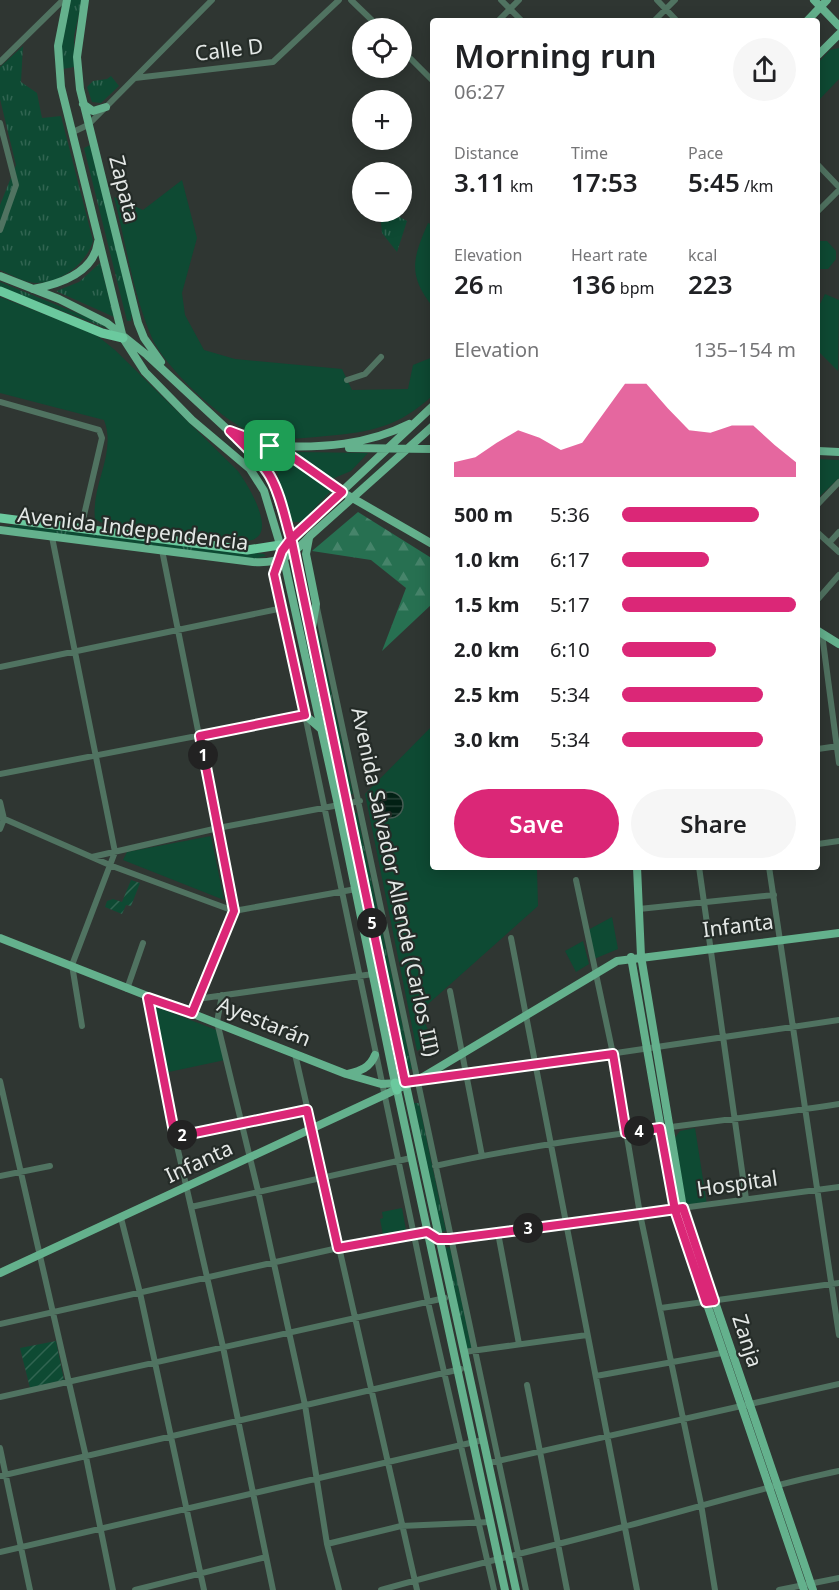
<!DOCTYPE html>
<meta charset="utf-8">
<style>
:root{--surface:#fff;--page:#f6f6f6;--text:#202124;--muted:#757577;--accent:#db2777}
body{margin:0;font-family:"Noto Sans",sans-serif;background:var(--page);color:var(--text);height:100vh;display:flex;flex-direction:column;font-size:22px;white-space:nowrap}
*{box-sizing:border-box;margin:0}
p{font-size:20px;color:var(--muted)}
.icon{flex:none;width:33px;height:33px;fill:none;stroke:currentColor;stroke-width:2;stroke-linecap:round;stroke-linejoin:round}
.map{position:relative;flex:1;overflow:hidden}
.sheet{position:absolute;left:430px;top:18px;width:390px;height:852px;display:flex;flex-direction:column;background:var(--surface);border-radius:6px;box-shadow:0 3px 15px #0003}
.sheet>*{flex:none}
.buttons{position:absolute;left:352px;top:18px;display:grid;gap:12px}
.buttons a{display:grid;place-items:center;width:60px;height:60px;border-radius:50%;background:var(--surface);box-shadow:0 3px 15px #0003;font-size:30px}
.pin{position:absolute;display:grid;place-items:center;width:51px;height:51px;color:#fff;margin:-26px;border-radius:12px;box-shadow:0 3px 9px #0006}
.km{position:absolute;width:30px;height:30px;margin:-15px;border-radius:50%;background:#222;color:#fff;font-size:16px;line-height:30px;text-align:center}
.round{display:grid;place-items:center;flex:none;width:63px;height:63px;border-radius:32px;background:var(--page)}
.summary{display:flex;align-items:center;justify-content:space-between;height:102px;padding:0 24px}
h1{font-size:33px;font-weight:600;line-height:45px}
.metrics{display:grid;grid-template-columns:repeat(3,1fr);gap:9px;height:102px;padding:6px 24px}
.metrics div{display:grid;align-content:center}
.metrics b{font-size:26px;font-weight:600}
.metrics small{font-size:16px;font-weight:400}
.metrics p{font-size:16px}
.chart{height:168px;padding:12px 24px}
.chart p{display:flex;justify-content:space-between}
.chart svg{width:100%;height:108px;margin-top:6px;fill:var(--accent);opacity:.7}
.button{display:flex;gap:12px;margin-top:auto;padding:12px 24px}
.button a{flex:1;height:69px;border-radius:36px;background:var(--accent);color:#fff;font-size:24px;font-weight:600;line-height:69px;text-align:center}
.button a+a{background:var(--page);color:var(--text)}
ul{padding:0 24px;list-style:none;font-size:20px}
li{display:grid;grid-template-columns:96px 72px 1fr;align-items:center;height:45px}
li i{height:15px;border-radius:8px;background:var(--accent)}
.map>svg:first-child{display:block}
.grass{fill:url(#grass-tufts)}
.forest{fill:url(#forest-firs)}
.park{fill:#0e4a33}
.garden{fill:url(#garden-furrows)}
.water{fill:url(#water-rules);stroke:#465c53;stroke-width:1.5}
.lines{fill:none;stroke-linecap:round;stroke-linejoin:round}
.minor{stroke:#507361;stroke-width:6}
.major{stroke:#64b18d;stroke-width:8}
.highway{stroke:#6bc99e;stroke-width:9}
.route-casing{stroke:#fff;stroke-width:12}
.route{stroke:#db2777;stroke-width:8}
.labels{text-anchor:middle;stroke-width:4.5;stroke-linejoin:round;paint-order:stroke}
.street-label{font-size:21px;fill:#e4e8e6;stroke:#252c28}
</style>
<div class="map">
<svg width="839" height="1590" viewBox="0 0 839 1590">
<defs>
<pattern id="grass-tufts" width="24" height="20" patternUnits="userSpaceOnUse" patternTransform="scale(1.5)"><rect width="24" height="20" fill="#0e4a33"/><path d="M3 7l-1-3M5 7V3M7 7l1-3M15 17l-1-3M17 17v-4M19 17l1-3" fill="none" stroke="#316451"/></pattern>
<pattern id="forest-firs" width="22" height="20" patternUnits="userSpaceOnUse" patternTransform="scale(1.5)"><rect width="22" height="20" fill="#277051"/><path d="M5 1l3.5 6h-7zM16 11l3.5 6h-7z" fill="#46846a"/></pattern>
<pattern id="garden-furrows" width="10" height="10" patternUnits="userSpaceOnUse" patternTransform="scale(1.5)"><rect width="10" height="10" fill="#0e4a33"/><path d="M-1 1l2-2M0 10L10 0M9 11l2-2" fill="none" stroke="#316451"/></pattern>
<pattern id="water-rules" width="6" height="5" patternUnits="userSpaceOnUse" patternTransform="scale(1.5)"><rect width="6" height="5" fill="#022014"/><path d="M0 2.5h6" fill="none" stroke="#274036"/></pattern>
</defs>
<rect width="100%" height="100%" fill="#2f3632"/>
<!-- grass -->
<path class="grass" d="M 71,0 L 82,0 L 74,36 L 74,67 L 63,69 L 61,47 Z
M 23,46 L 21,82 L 37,93 L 42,118 L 61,116 L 93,241 C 86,264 61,283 36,283 C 25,283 10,274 0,270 L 0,205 L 16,165 L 0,99 L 0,67 Z
M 111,76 L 119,86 L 101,103 L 92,102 L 87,87 L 93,81 L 107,79 Z
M 90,145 L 132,309 L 131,321 L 127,321 L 84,148 Z
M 380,212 L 391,212 L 407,221 L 397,252 L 382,233 Z
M 100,263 L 114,317 L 56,291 L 79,282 Z
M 0,282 L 89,318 L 109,329 L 0,287 Z
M 15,525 L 264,554 L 266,556 L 254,559 L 4,527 Z
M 292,563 L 342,802 L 340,803 L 290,564 Z
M 319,634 L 353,794 L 348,795 L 315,641 Z
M 357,813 L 412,1069 L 407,1070 L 352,814 Z
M 414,1103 L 419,1103 L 446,1231 L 441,1232 Z
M 450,1247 L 472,1349 L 466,1349 L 444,1248 Z"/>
<!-- forest -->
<path class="forest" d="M 358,512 L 433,559 L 433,603 L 382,651 L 406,588 L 371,560 L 312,551 Z"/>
<!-- park -->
<path class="park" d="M 839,48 L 839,79 L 818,101 L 818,63 L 830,50 Z
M 182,180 L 197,238 L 182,293 L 185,315 L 204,350 L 235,359 L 342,369 L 352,390 L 408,389 L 413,365 L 433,357 L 433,395 C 399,427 371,432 326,436 C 304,438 284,441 262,436 C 228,428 166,369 152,338 C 133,294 126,243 114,197 L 143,210 Z
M 428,223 L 433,225 L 433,307 C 407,275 413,258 428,223 Z
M 818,241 L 827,241 L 836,251 L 836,259 L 828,269 L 818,269 Z
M 825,294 L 839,300 L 838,371 L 818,351 L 818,308 Z
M 0,297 L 95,334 L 115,350 L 238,471 C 248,485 283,541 244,541 L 106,525 L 95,519 C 91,484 117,453 104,420 L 0,393 Z
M 273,451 L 332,490 L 301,522 L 292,522 L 287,517 Z
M 295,452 L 368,453 L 351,471 L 332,479 Z
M 818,459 L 839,460 L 839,478 L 818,498 Z
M 433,725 L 434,867 L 552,867 L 537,870 L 538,906 L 427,1005 L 425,1023 L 433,1041 L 417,1051 L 365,794 Z
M 211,836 L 224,900 L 123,860 L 127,852 Z
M 612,917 L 618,949 L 594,959 L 588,930 Z
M 583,941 L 589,964 L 576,972 L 565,951 Z
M 154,1006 L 219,1031 L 225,1060 L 164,1073 L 152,1009 Z
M 695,1128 L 707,1205 L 683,1208 L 674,1139 L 680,1131 Z
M 402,1208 L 406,1230 L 383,1235 L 380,1219 L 383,1218 L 382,1212 Z"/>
<!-- garden -->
<path class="garden" d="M 131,880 L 140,883 L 131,906 L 126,905 L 122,914 L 105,907 L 107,901 L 113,899 L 122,902 Z
M 56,1341 L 64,1380 L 30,1388 L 20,1348 Z"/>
<!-- water -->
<path class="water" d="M377 805a13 13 0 1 1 26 0a13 13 0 1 1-26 0Z"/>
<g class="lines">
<!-- minor -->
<path class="minor" d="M 351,0 L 380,28
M 501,0 L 522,21
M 657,0 L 677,21
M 498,21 L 519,0
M 654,21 L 675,0
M 402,50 L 434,82
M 0,62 L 63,0
M 135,78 L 273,62 L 339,0
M 0,123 L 16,185 L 0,230
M 73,132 L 88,125 L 100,113 L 212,0
M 818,165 L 839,187
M 818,211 L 839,190
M 347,380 L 365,374 L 381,357
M 0,402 L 99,430 L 102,438 L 81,528
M 818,504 L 839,482
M 818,533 L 839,552
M 52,537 L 115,852 L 72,965 L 82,1026
M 829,543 L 839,532
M 162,550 L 234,911 L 192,1013
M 818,599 L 839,575
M 317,608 L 526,1590
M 822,634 L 839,763
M 0,667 L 283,608
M 818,749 L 838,746
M 0,774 L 305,715 L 428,1302 L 494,1590
M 0,802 L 4,819 L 0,829
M 0,817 L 112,866 L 234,911 L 356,889
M 818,844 L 839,841
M 92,857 L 218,828 L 360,801
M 699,867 L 746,1199
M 769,867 L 839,1335
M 576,880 L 613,1054 L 640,1214 L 701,1504 L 715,1590
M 639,909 L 774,895
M 511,938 L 637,1590
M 127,989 L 143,943
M 450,991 L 482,1156
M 222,995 L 217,1022 L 258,1191 L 305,1405 L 327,1544 L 339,1590
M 148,998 L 164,1089 L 223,1347 L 273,1590
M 197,999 L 373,974
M 295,1054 L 417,1590
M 424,1078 L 468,1075 L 839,1020
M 0,1081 L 86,1457 L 113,1590
M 175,1137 L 307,1110
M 435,1166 C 568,1136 704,1125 839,1104
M 0,1176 L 50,1166
M 191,1207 L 411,1158
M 121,1218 L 140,1293 L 204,1590
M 498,1233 L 519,1344
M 661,1308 L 839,1283
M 0,1324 L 338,1248 L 427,1231 L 438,1239 L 450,1239 L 839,1187
M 464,1352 L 587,1335
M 596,1376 L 722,1353
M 527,1385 L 567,1590
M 0,1397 L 445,1298
M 0,1448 L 30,1590
M 489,1463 L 839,1384
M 0,1476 L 461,1369
M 327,1544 L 401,1526 L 491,1522
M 0,1552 L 483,1440
M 135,1590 L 266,1557
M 381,1590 C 461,1567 543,1549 623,1527 C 696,1508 766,1486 839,1471
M 779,1590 L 839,1578"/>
<!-- major -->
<path class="major" d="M 67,0 L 58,46 L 61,87 L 123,338 L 145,372 L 192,420 L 250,469 L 264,491 L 282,551 L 338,805 L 395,1083
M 85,0 L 77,57 L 80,89 L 138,323 L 144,338 L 161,362
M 814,0 L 839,26
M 807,21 L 827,0
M 818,55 L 839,34
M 83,104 L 93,111 L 106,107
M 0,276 L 59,299 L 107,323 L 147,355 L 229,431 L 285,452 L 342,492 L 434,545
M 33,289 C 60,284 94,273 98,242
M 434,427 L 434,441
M 229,431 L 258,459 L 270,476 L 292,542 L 405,1082
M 276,446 C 323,448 367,445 409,424
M 349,448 L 434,449
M 818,451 L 839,452
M 0,530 L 253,562 C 281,564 293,555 311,535 L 434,425
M 309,538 L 306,554 L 316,604 L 312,628
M 290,540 L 434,405
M 278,559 L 274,574 L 305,715 L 321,729
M 818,631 L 839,644
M 637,867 L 641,956 L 683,1208 L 813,1590
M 0,938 L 346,1074 L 381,1084 L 399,1083
M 631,957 L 675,1210 L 804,1590
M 348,1074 C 360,1071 370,1068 375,1055
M 406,1085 L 516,1590
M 397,1090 L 505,1590
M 0,1273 L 423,1077 L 617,961 L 839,933"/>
<!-- highway -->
<path class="highway" d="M 0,291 L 102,333 L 123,338
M 0,518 L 247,550 L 280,545
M 405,1082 L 406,1085
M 395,1083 L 397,1090"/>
</g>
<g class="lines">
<!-- route casing -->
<g class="route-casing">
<path id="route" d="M 270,446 L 285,452 L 342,492 L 291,539 L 282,551 L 274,574 L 305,715 L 200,736 L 234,911 L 192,1013 L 148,998 L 175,1137 L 307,1110 L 338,1248 L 427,1232 L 438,1239 L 450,1239 C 528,1229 606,1219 683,1208 L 714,1301 L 706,1302 L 675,1210 L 660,1128 L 626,1133 L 613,1054 L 405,1082 L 292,542 L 291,539 C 285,519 281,495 270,476 C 260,459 244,445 230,431 L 270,446"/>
</g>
<!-- route -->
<use href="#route" class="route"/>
</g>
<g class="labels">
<!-- street labels -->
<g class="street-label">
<text transform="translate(229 50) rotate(-7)" y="7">Calle D</text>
<text transform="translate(124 189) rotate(76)" y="7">Zapata</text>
<text transform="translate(133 529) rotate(7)" y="7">Avenida Independencia</text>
<text transform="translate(395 882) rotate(78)" y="7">Avenida Salvador Allende (Carlos III)</text>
<text transform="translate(738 926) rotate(-7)" y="7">Infanta</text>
<text transform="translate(264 1022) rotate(22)" y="7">Ayestarán</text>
<text transform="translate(199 1162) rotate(-25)" y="7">Infanta</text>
<text transform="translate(737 1184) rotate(-8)" y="7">Hospital</text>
<text transform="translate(747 1341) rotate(72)" y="7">Zanja</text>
</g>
</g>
</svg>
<div class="buttons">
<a><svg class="icon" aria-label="locate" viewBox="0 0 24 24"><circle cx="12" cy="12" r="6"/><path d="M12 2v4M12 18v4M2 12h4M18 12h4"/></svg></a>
<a>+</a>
<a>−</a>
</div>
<div class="pin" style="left:270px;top:446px;background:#1e9e55"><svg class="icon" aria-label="arrive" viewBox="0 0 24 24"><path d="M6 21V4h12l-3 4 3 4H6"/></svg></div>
<b class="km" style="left:203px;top:755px">1</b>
<b class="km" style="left:182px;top:1135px">2</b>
<b class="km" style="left:528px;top:1228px">3</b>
<b class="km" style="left:639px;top:1131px">4</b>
<b class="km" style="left:372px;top:923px">5</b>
<section class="sheet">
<div class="summary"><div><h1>Morning run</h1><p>06:27</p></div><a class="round"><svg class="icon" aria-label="share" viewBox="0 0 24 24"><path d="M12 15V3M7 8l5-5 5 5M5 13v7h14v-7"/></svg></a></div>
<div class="metrics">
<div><p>Distance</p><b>3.11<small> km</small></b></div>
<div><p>Time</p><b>17:53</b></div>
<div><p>Pace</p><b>5:45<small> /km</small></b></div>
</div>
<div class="metrics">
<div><p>Elevation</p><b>26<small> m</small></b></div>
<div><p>Heart rate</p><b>136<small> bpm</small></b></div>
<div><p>kcal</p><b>223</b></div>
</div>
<div class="chart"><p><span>Elevation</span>135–154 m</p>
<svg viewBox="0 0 160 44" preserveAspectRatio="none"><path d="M0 44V38L10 36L20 30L30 25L40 28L50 33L60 30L70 18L80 6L90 6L100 16L110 25L120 26L130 23L140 23L150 31L160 38V44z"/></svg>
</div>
<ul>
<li><b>500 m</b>5:36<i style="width:79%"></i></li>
<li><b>1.0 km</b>6:17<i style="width:50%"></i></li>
<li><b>1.5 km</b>5:17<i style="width:100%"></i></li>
<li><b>2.0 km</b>6:10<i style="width:54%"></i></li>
<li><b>2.5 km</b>5:34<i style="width:81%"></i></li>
<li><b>3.0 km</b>5:34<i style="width:81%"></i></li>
</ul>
<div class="button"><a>Save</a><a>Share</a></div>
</section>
</div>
